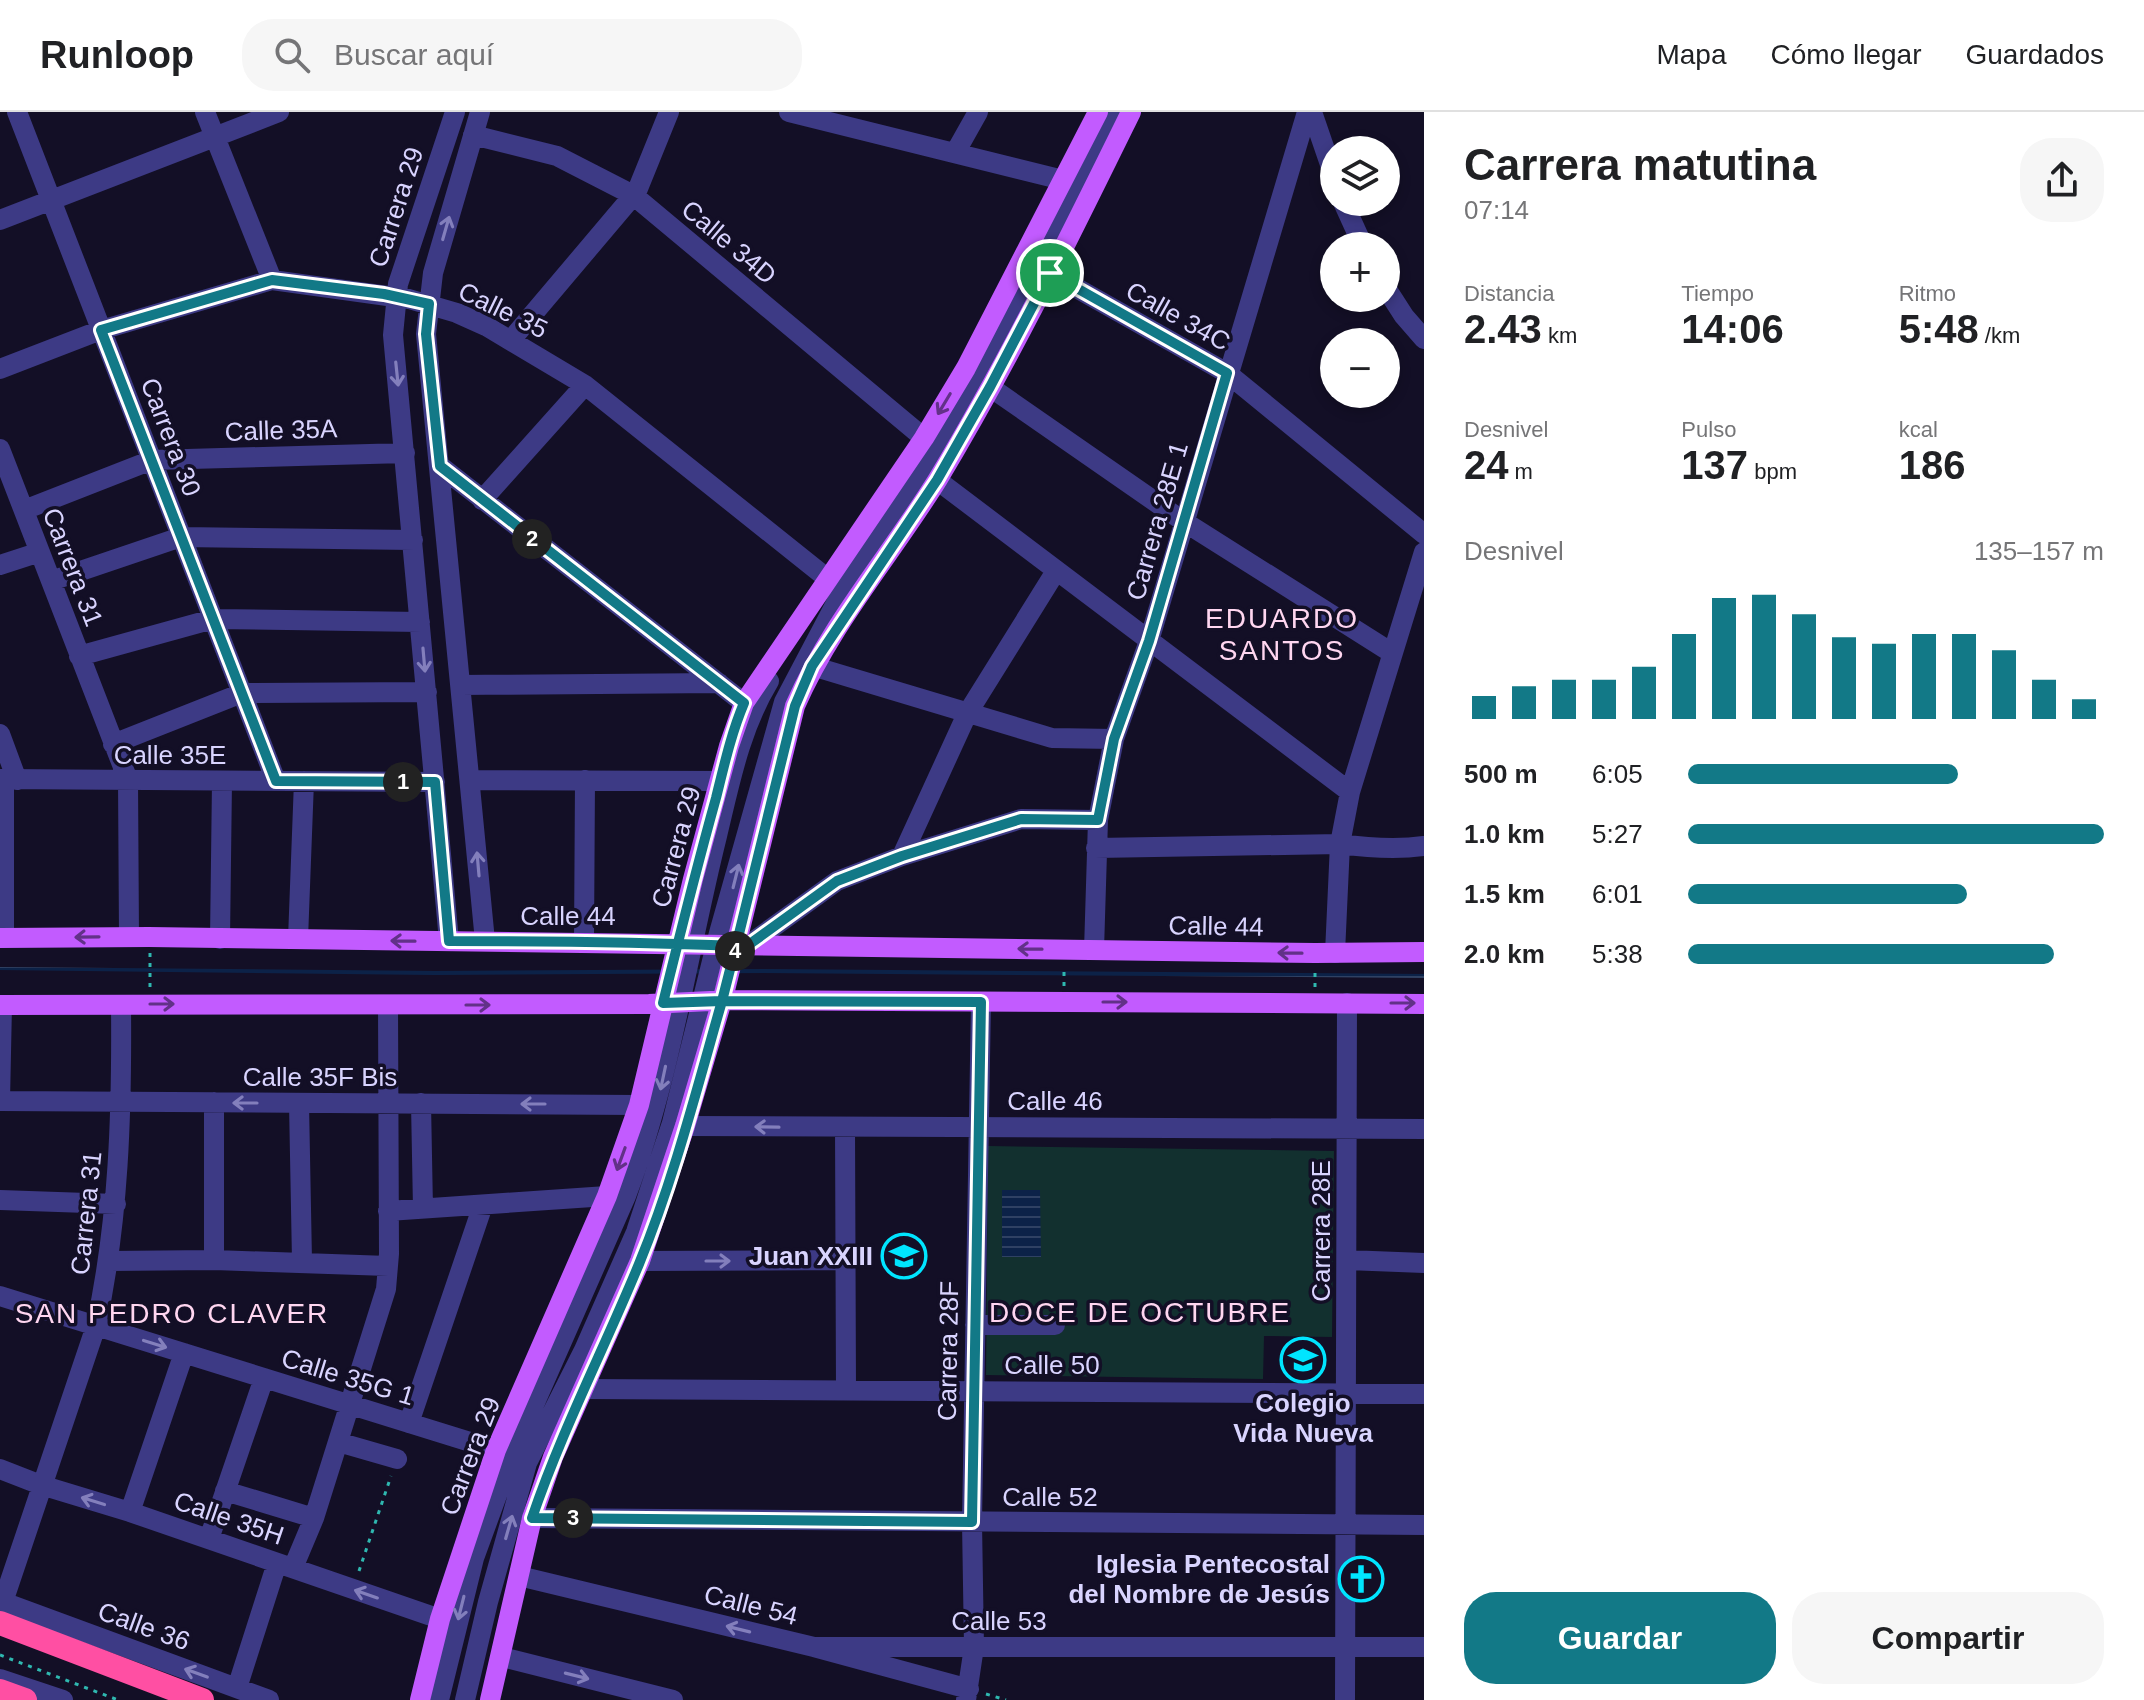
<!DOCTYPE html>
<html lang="es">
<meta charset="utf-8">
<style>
:root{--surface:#fff;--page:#f6f6f6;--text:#202124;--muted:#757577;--line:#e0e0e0;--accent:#127987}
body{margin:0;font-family:Helvetica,sans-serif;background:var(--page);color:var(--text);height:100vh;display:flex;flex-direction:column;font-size:30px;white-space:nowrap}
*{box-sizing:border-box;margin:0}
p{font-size:26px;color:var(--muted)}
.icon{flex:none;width:44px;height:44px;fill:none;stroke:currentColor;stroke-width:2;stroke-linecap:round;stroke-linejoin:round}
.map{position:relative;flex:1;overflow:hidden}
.drawer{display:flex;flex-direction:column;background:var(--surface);width:720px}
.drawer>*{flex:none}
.buttons{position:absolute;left:1320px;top:24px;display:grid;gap:16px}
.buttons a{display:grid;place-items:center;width:80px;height:80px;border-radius:50%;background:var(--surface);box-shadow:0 4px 12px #0003;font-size:40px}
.pin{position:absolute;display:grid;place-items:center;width:68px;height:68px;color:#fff;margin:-34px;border:4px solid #fff;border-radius:50%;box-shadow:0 2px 8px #0007}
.km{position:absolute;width:40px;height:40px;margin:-20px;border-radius:50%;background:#222;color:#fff;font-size:22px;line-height:40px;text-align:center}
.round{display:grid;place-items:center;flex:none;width:84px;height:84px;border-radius:32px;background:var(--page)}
.summary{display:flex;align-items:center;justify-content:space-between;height:136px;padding:0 40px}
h1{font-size:44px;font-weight:800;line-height:60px}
.stats{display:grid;grid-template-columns:repeat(3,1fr);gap:12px;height:136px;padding:8px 40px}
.stats div{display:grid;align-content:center}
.stats b{font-size:40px;font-weight:800}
.stats small{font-size:22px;font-weight:400}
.stats p{font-size:22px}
.chart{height:224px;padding:16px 40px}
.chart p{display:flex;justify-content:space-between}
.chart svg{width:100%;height:144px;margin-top:8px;stroke:var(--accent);stroke-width:6}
.action{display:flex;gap:16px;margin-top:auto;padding:16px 40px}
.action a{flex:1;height:92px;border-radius:32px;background:var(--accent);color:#fff;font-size:32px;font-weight:800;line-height:92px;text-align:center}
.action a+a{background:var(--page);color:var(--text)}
ul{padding:0 40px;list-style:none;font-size:26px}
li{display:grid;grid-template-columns:128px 96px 1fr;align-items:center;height:60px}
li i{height:20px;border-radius:10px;background:var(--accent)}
header{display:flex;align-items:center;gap:48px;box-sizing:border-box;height:112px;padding:0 40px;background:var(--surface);border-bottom:2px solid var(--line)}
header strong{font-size:38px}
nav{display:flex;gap:44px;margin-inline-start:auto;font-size:28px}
.search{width:560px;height:72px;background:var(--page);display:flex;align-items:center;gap:20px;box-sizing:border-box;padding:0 28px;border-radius:32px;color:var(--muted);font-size:30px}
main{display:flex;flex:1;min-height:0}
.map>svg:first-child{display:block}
.grass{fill:#12302f}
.water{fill:url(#water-rules)}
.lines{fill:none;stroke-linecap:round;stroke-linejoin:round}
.path{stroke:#2fb8b0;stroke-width:3;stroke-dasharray:4 6;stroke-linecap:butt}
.minor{stroke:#3d3a85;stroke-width:20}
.major{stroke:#c25bff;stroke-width:20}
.highway{stroke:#ff4fa3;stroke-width:24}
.oneway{stroke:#837fbc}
.oneway2{stroke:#623188}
.route-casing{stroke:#fff;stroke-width:16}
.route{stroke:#127987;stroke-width:10}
.labels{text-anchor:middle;stroke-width:7;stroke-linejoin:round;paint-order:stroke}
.street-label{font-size:26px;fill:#d9d4ff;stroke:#130f26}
.poi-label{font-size:26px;font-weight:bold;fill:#d9d4ff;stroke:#130f26;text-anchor:end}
.neighbourhood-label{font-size:28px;letter-spacing:2px;fill:#ffd6f0;stroke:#130f26}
</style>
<header>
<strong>Runloop</strong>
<div class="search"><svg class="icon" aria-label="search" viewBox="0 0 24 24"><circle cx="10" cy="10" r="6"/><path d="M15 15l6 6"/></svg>Buscar aquí</div>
<nav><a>Mapa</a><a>Cómo llegar</a><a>Guardados</a></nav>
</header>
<main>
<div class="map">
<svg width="1424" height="1588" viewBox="0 0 1424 1588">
<defs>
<pattern id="water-rules" width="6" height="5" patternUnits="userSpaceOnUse" patternTransform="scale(2)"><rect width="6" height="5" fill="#0c2248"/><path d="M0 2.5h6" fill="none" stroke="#2f4163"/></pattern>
</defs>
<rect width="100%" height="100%" fill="#130f26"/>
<!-- grass -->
<path class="grass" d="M 988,1034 L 1334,1039 L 1332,1225 L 1264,1224 L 1263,1267 L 986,1263 Z"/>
<!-- water -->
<path class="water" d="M 0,855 L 435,859 L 764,857 L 1424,862 L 1424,866 L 764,861 L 435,863 L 0,858 Z
M 1002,1078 L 1040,1078 L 1041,1145 L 1002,1145 Z"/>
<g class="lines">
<!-- path -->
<path class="path" d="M 150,841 L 150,877
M 1064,874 L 1064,854
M 1315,875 L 1315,858
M 359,1459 L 391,1364
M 0,1543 L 118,1588
M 986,1582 L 1006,1588"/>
<!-- minor -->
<path class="minor" d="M 17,0 L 276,669
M 205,0 L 272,168
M 480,0 L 433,161 L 426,222 L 485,829
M 789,0 L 1063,68
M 1312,0 L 1334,64
M 473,23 L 557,44 L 633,83 L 924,326
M 955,41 L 978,0
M 1343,90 L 1363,134
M 0,108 L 279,0
M 1050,161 L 1227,261 L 1424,422
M 1386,176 L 1404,204 L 1424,227
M 511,228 L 637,79 L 669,0
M 0,257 L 101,218 L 272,168 L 409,187 L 457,201 L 486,214 L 585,273 L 828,467
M 990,275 L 1183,409 L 1392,541
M 0,337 L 128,668 L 129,825
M 440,354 L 744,591
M 937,368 L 1350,680
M 482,388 L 585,273
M 24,398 L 152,348 L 405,341
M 0,453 L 40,440
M 51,469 L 181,425 L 413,428
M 79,544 L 213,507 L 420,510
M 812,554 L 1052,626 L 1114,627
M 461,573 L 719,571
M 0,622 L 17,668
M 113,632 L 242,581 L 427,580
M 0,667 L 435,670
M 4,667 L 4,826
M 471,668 L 720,669
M 1096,736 L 1340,732 C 1369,736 1396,738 1424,734
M 902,744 L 967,602 L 1056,459
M 220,827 L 222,669
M 298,827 L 304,669
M 449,829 L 393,223 L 398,172 L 455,0
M 584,829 L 585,668
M 747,834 L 837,769 L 902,744 L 1021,707 L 1098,708
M 1094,838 L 1098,708 L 1114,627 L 1149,529 L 1307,0
M 1335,841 L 1340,732 L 1350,680 L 1424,440
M 0,989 L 639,993
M 0,989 L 2,893
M 299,991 L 302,1149
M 421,991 L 423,1097
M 685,1014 L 1424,1017
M 845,1015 L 846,1278
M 0,1088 L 116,1092
M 388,1099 L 607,1084
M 214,1148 L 214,990
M 1347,1148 L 1424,1151
M 109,1149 L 214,1148 L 388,1154
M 640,1149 L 846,1148
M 0,1184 L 496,1338
M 975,1213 L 1055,1213
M 584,1277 L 1424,1282
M 409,1311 L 483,1093
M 338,1330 L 397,1347
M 0,1357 L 41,1373 L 130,1400 L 440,1507
M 225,1379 L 314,1406
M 130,1400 L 184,1241
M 532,1406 L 1424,1413
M 209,1427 L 264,1266
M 293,1456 L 314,1406 L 386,1177 L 389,1142 L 388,893
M 519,1464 L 814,1535 L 969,1577
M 0,1489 L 269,1588
M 3,1490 L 96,1214 C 119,1107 122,1001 121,893
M 814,1535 L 1424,1535
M 502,1545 L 673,1588
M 0,1567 L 63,1588
M 237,1576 L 277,1451
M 439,1588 L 474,1446 L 511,1345 L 626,1084 C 670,968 687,844 717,724 C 730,670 740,617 769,569
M 465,1588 L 488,1490 L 527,1351 L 584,1238 L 636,1120 L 672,1011 L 719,821 L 784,590 L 845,474 L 934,341 L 968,287 L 1115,0
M 966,1588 L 974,1535 L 972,1410 L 981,890
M 1345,1588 L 1347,891"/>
<!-- major -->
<path class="major" d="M 0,826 L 149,825 L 1315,841 L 1424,840
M 0,893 L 649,892 L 731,888 L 1424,892
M 420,1588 L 440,1507 L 496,1338 L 607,1084 L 639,993 L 693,767 L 729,634 L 744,591 L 924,326 L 966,256 L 1098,0
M 490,1588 L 532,1406 L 553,1345 L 640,1149 L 685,1014 L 724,882 L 795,594 C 831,511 891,443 938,367 C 1009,249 1070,124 1131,0"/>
<!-- highway -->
<path class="highway" d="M 0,1511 L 202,1588
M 0,1579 L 25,1588"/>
</g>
<!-- one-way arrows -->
<defs><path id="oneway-shaft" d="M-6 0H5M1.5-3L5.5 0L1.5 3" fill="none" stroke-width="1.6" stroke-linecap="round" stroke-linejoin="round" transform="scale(2)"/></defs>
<g class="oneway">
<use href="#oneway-shaft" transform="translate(446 116) rotate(-74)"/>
<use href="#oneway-shaft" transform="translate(397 262) rotate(84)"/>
<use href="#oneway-shaft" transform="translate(424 548) rotate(85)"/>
<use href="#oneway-shaft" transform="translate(478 752) rotate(-95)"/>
<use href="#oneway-shaft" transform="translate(736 764) rotate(-76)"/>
<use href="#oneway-shaft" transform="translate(663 966) rotate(102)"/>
<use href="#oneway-shaft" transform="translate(245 991) rotate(-180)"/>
<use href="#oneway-shaft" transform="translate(533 992) rotate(-180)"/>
<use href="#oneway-shaft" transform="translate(767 1015) rotate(-179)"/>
<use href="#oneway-shaft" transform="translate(718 1149)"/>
<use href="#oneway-shaft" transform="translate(155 1232) rotate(17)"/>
<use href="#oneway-shaft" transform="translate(93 1389) rotate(-163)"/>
<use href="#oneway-shaft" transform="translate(509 1415) rotate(-74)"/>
<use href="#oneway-shaft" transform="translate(366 1482) rotate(-161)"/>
<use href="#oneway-shaft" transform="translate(461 1496) rotate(104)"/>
<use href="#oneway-shaft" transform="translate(738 1517) rotate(-166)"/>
<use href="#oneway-shaft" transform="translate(196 1561) rotate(-160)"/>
<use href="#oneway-shaft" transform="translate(577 1564) rotate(14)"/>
</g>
<g class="oneway2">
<use href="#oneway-shaft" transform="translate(944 292) rotate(121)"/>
<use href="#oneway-shaft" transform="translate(87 825) rotate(179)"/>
<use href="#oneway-shaft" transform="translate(403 829) rotate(-179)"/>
<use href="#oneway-shaft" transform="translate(1030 837) rotate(-179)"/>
<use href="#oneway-shaft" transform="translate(1290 841) rotate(-179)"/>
<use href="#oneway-shaft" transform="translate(1115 890)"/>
<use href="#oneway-shaft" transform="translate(1403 891)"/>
<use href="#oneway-shaft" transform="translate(162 892)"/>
<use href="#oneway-shaft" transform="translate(478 893)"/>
<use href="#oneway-shaft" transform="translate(621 1047) rotate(110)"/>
</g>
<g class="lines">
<!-- route casing -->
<g class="route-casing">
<path id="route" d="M 1050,161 L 990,275 L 937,368 L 812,554 L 795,594 L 736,834 C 640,830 545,829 449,829 L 435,670 L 276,669 L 101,218 L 272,168 L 384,182 L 429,192 L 426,222 L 440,354 L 744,591 C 731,622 724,654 716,686 C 697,754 680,822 663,891 L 722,889 C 697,976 674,1067 639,1152 C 604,1237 562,1318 532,1406 L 972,1410 L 981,890 L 722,889 L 736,834 L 747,834 L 837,769 L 902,744 L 1021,707 L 1098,708 L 1114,627 L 1149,529 L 1227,261 L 1050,161"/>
</g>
<!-- route -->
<use href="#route" class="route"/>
</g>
<!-- icons -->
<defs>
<g id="school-ring" transform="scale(2.3)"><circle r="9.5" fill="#130f26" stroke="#00e5ff" stroke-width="1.5"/><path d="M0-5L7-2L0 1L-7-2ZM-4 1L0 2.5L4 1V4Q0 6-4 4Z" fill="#00e5ff"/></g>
<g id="church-ring" transform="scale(2.3)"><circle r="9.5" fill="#130f26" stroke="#00e5ff" stroke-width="1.5"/><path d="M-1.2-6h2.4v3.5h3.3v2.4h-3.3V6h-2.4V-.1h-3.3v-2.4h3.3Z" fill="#00e5ff"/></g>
</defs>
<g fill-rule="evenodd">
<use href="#school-ring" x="904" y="1144"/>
<use href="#school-ring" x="1303" y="1248"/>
<use href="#church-ring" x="1361" y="1467"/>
</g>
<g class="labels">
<!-- street labels -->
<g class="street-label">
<text transform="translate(396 95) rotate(-72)" y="9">Carrera 29</text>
<text transform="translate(729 130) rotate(40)" y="9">Calle 34D</text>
<text transform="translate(503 198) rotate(26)" y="9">Calle 35</text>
<text transform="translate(1178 204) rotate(29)" y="9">Calle 34C</text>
<text transform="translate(281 318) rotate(-2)" y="9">Calle 35A</text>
<text transform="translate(171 325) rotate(69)" y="9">Carrera 30</text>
<text transform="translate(1157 409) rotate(-74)" y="9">Carrera 28E 1</text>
<text transform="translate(73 455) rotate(69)" y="9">Carrera 31</text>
<text x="170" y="652">Calle 35E</text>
<text transform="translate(676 735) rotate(-75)" y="9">Carrera 29</text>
<text x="568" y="813">Calle 44</text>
<text transform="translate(1216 814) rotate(1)" y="9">Calle 44</text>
<text x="320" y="974">Calle 35F Bis</text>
<text x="1055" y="998">Calle 46</text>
<text transform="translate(86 1101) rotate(-84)" y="9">Carrera 31</text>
<text transform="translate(1321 1119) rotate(-90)" y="9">Carrera 28E</text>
<text transform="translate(948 1239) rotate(-89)" y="9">Carrera 28F</text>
<text x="1052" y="1262">Calle 50</text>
<text transform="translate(348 1265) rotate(17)" y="9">Calle 35G 1</text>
<text transform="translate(470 1344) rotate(-69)" y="9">Carrera 29</text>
<text x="1050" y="1394">Calle 52</text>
<text transform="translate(229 1406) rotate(19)" y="9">Calle 35H</text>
<text transform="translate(751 1493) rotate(14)" y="9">Calle 54</text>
<text x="999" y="1518">Calle 53</text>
<text transform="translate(144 1514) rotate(20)" y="9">Calle 36</text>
</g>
<!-- poi labels -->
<g class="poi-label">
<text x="873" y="1153">Juan XXIII</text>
<text x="1303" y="1300" text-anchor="middle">Colegio<tspan x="1303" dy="30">Vida Nueva</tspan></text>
<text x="1330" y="1461">Iglesia Pentecostal<tspan x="1330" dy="30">del Nombre de Jesús</tspan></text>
</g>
<!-- neighbourhood labels -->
<g class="neighbourhood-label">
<text x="1282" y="516">EDUARDO<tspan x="1282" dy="32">SANTOS</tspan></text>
<text x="1140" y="1210">DOCE DE OCTUBRE</text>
<text x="172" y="1211">SAN PEDRO CLAVER</text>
</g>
</g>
</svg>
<div class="buttons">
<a><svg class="icon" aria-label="layers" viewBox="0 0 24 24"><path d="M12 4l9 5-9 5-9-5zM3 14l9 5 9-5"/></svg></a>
<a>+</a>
<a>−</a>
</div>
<div class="pin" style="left:1050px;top:161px;background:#1e9e55"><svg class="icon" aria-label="arrive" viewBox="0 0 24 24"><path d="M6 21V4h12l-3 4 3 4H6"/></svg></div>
<b class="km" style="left:403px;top:670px">1</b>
<b class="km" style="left:532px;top:427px">2</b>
<b class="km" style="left:573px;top:1406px">3</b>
<b class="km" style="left:735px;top:839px">4</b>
</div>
<section class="drawer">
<div class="summary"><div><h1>Carrera matutina</h1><p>07:14</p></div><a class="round"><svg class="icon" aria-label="share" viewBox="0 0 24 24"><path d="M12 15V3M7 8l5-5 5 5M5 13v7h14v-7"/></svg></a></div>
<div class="stats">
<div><p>Distancia</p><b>2.43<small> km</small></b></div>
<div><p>Tiempo</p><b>14:06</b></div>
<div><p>Ritmo</p><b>5:48<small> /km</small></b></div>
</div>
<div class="stats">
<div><p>Desnivel</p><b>24<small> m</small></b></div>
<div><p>Pulso</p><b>137<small> bpm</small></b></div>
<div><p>kcal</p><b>186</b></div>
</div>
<div class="chart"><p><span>Desnivel</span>135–157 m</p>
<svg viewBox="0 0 160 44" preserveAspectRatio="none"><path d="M5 44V37M15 44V34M25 44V32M35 44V32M45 44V28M55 44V18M65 44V7M75 44V6M85 44V12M95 44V19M105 44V21M115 44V18M125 44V18M135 44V23M145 44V32M155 44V38"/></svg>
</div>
<ul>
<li><b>500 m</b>6:05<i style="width:65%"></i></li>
<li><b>1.0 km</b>5:27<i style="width:100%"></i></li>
<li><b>1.5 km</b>6:01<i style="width:67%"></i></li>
<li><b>2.0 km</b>5:38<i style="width:88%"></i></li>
</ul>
<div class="action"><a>Guardar</a><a>Compartir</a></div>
</section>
</main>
